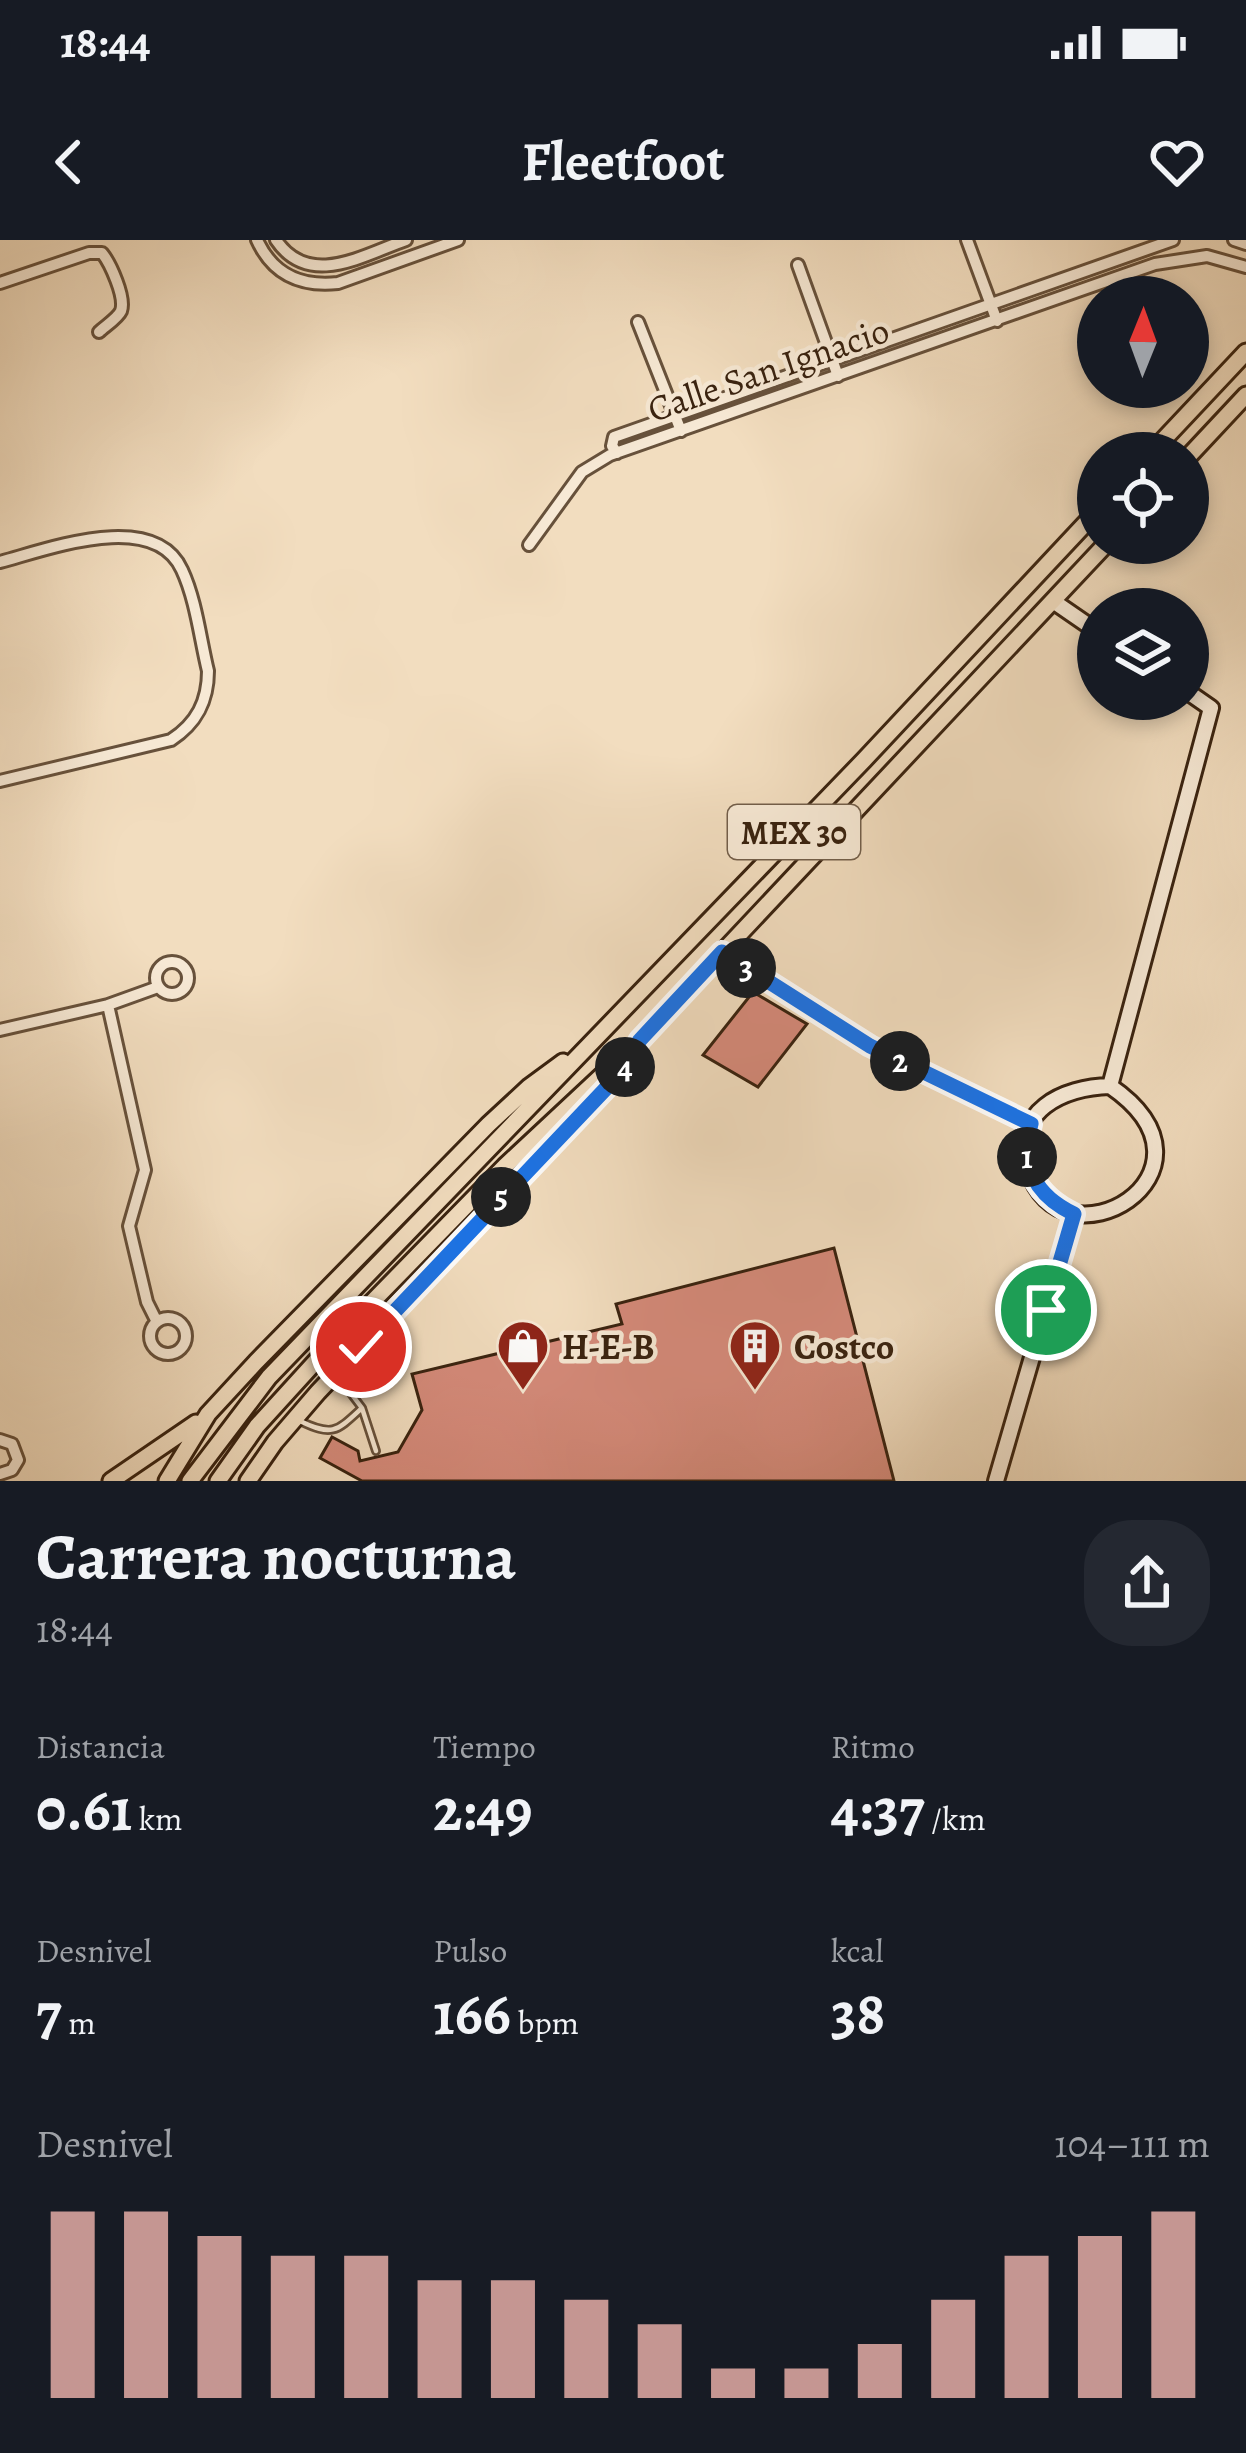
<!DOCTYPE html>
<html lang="es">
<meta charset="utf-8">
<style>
:root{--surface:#171b24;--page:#242831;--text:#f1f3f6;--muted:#9ea1a6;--accent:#c59692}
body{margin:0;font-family:Alegreya,serif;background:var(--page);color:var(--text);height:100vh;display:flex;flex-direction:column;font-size:45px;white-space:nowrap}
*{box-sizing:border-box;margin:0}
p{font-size:39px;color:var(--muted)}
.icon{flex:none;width:66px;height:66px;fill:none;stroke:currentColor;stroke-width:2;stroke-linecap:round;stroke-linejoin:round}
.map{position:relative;height:1241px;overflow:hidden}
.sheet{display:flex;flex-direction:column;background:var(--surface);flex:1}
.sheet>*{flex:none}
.needle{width:78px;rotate:1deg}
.fabs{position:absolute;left:1077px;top:36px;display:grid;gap:24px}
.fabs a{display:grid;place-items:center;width:132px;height:132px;border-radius:50%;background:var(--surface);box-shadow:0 6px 18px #0003;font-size:60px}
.pin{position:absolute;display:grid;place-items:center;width:102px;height:102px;color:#fff;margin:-51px;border:6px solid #fff;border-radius:50%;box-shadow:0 3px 12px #0007}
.km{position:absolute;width:60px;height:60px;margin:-30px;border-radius:50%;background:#222;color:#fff;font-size:33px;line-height:60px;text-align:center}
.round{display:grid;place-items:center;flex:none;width:126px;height:126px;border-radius:48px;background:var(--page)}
.overview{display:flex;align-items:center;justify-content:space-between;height:204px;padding:0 36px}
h1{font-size:66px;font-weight:700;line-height:90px}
.metrics{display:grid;grid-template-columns:repeat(3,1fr);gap:18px;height:204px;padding:12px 36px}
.metrics div{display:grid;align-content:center}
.metrics b{font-size:60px;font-weight:700}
.metrics small{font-size:33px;font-weight:400}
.metrics p{font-size:33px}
.chart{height:336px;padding:24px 36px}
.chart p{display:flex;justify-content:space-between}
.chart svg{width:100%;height:216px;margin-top:12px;stroke:var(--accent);stroke-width:6}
.status{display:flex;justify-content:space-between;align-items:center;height:84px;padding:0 60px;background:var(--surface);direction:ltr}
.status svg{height:33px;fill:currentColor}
header{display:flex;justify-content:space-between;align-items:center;height:156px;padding:0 36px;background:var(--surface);font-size:54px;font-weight:700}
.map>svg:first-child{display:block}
.building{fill:#d58a7a;stroke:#39220f;stroke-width:3}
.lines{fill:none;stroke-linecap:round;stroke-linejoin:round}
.lane-casing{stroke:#67513b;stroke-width:10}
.street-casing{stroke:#67513b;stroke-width:16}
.secondary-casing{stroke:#39220f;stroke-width:20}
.primary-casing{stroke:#39220f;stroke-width:21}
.lane{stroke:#f7e9d5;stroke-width:4.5}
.street{stroke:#f7e9d5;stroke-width:10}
.secondary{stroke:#f7e9d5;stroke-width:14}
.primary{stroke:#f2ddbf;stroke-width:15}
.route-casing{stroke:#fff;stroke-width:24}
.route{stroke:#1a73e8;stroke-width:15}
.labels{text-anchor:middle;stroke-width:9;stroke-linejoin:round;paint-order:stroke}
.shield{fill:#f7e9d5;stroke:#725e4a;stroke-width:3}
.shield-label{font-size:33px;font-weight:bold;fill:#39220f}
.street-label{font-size:36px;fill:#39220f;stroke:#f7e9d5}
.poi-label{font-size:36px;font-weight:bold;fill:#39220f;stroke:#f7e9d5;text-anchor:start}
</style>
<div class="status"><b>18:44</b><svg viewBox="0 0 49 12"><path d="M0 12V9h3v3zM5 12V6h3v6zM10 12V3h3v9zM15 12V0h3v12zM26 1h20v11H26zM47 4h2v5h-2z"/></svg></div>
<header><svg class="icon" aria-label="back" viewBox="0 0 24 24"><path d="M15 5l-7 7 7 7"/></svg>Fleetfoot<svg class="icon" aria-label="heart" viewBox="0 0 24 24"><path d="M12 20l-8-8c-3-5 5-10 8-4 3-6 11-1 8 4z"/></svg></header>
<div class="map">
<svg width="1246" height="1241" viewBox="0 0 1246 1241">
<rect width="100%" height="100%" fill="#f2ddbf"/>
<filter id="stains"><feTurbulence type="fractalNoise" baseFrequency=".00167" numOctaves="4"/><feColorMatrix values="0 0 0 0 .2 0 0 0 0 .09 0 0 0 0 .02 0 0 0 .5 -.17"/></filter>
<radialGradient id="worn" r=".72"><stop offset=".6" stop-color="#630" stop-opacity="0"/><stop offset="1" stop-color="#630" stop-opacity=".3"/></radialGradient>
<!-- building -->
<path class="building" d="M 753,752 L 807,784 L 758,847 L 703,815 Z
M 834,1008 L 894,1241 L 362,1241 L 320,1218 L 332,1197 L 358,1211 L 360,1221 L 398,1212 L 422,1170 L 412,1134 L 622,1084 L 616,1064 Z"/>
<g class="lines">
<!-- lane casing -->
<g class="lane-casing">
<path id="lane" d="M 362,1168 L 376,1211
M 300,1181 C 333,1197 337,1191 362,1168 L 337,1135"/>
</g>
<!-- street casing -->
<g class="street-casing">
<path id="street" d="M 257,0 C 273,35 301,47 338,43 L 458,0
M 276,0 C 309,49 363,15 406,0
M 967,0 L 997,81
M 1234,0 L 1246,4
M 798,25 L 838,136
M 0,43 L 89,13 L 102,13 C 110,23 126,57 121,71 C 118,78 104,87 99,92
M 638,82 L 681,191
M 617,213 L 612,206 L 614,197 L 1173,0
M 529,305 L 582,232 L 610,215 L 1155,24 L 1207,16 L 1246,27
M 0,322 C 49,309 154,269 182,330 C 196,360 200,398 208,431 C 208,461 197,483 171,500 L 0,541
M156 738a16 16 0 1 1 32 0a16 16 0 1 1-32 0Z
M 108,765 L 145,930 L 129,986 L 147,1062 L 157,1082
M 0,790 L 108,765 L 158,747
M150 1096a18 18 0 1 1 36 0a18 18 0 1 1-36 0Z
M 0,1200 L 12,1204 L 18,1220 L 12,1230 L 0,1234"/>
</g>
<!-- secondary casing -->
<g class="secondary-casing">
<path id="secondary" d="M 1053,361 L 1098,392
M 722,712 L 870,806 L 1031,884
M 1110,846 L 1211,468 L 1188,452
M 1110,846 C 1237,933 1059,1036 1028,928 C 1011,871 1063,847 1110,846 Z
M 996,1241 L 1074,973"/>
</g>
<!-- primary casing -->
<g class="primary-casing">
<path id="primary" d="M 1151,213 L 1246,112
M 1188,217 L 1246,155
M 111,1241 L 196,1183
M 167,1241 L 208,1174 L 256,1122 L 488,885 L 529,847 L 563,822
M 190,1241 L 269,1137 L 864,520 L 1098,270
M 218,1241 L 257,1186 L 337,1098 L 505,926 L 640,800 L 1107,303
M 248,1241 L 275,1202 L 318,1152 L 612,842 L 630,818"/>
</g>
<!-- lane -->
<use href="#lane" class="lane"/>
<!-- street -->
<use href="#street" class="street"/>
<!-- secondary -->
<use href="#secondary" class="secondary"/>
<!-- primary -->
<use href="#primary" class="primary"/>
</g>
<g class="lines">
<!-- route casing -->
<g class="route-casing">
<path id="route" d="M 361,1107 L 612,842 L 640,800 L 722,712 L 870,806 L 1031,884 C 1020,927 1035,955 1074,974 L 1046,1070"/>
</g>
<!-- route -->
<use href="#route" class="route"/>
</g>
<!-- icons -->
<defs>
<g id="shop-pin" transform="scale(2.7)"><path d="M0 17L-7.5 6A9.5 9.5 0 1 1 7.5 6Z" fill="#8f2418" stroke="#f7e9d5"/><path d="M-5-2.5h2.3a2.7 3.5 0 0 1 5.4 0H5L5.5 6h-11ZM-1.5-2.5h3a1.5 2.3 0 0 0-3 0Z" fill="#fff"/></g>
<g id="building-pin" transform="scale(2.7)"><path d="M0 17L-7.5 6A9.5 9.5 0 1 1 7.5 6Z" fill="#8f2418" stroke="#f7e9d5"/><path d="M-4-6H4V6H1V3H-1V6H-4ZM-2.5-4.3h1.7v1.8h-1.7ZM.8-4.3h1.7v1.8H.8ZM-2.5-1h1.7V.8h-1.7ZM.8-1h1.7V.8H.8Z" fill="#fff"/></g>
</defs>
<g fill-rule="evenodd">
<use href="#shop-pin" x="523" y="1106"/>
<use href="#building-pin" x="755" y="1106"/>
</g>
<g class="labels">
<!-- shield labels -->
<rect class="shield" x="728" y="565" width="132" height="54" rx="9"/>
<g class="shield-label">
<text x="794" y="604">MEX 30</text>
</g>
<!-- street labels -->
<g class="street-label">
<text transform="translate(768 129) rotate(-19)" y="13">Calle San Ignacio</text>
</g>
<!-- poi labels -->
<g class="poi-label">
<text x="562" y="1119">H-E-B</text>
<text x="794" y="1119">Costco</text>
</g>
</g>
<rect width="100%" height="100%" filter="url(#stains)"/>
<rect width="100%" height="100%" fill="url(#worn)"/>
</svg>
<div class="fabs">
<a><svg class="needle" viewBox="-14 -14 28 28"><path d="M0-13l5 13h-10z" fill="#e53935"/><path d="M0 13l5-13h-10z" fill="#9ea1a6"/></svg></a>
<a><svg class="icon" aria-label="locate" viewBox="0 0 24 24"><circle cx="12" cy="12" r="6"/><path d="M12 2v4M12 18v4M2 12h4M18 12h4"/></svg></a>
<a><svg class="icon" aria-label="layers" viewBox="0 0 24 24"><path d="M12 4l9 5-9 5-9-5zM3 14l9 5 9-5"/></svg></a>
</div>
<div class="pin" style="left:1046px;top:1070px;background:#1e9e55"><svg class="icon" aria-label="arrive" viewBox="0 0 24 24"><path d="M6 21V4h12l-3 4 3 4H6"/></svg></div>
<div class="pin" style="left:361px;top:1107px;background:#d93025"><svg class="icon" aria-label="check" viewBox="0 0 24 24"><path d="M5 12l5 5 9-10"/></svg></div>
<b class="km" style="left:1027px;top:917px">1</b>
<b class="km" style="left:900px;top:821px">2</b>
<b class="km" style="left:746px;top:728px">3</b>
<b class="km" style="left:625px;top:827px">4</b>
<b class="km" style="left:501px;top:957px">5</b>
</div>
<section class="sheet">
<div class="overview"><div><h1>Carrera nocturna</h1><p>18:44</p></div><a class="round"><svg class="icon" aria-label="share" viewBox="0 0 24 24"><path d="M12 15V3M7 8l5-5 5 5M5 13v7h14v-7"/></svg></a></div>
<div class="metrics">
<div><p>Distancia</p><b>0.61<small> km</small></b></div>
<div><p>Tiempo</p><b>2:49</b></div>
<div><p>Ritmo</p><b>4:37<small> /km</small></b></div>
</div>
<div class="metrics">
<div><p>Desnivel</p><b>7<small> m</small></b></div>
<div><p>Pulso</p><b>166<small> bpm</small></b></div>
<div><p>kcal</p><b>38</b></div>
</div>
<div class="chart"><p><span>Desnivel</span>104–111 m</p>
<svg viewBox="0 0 160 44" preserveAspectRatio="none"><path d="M5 44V6M15 44V6M25 44V11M35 44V15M45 44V15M55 44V20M65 44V20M75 44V24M85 44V29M95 44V38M105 44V38M115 44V33M125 44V24M135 44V15M145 44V11M155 44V6"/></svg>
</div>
</section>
